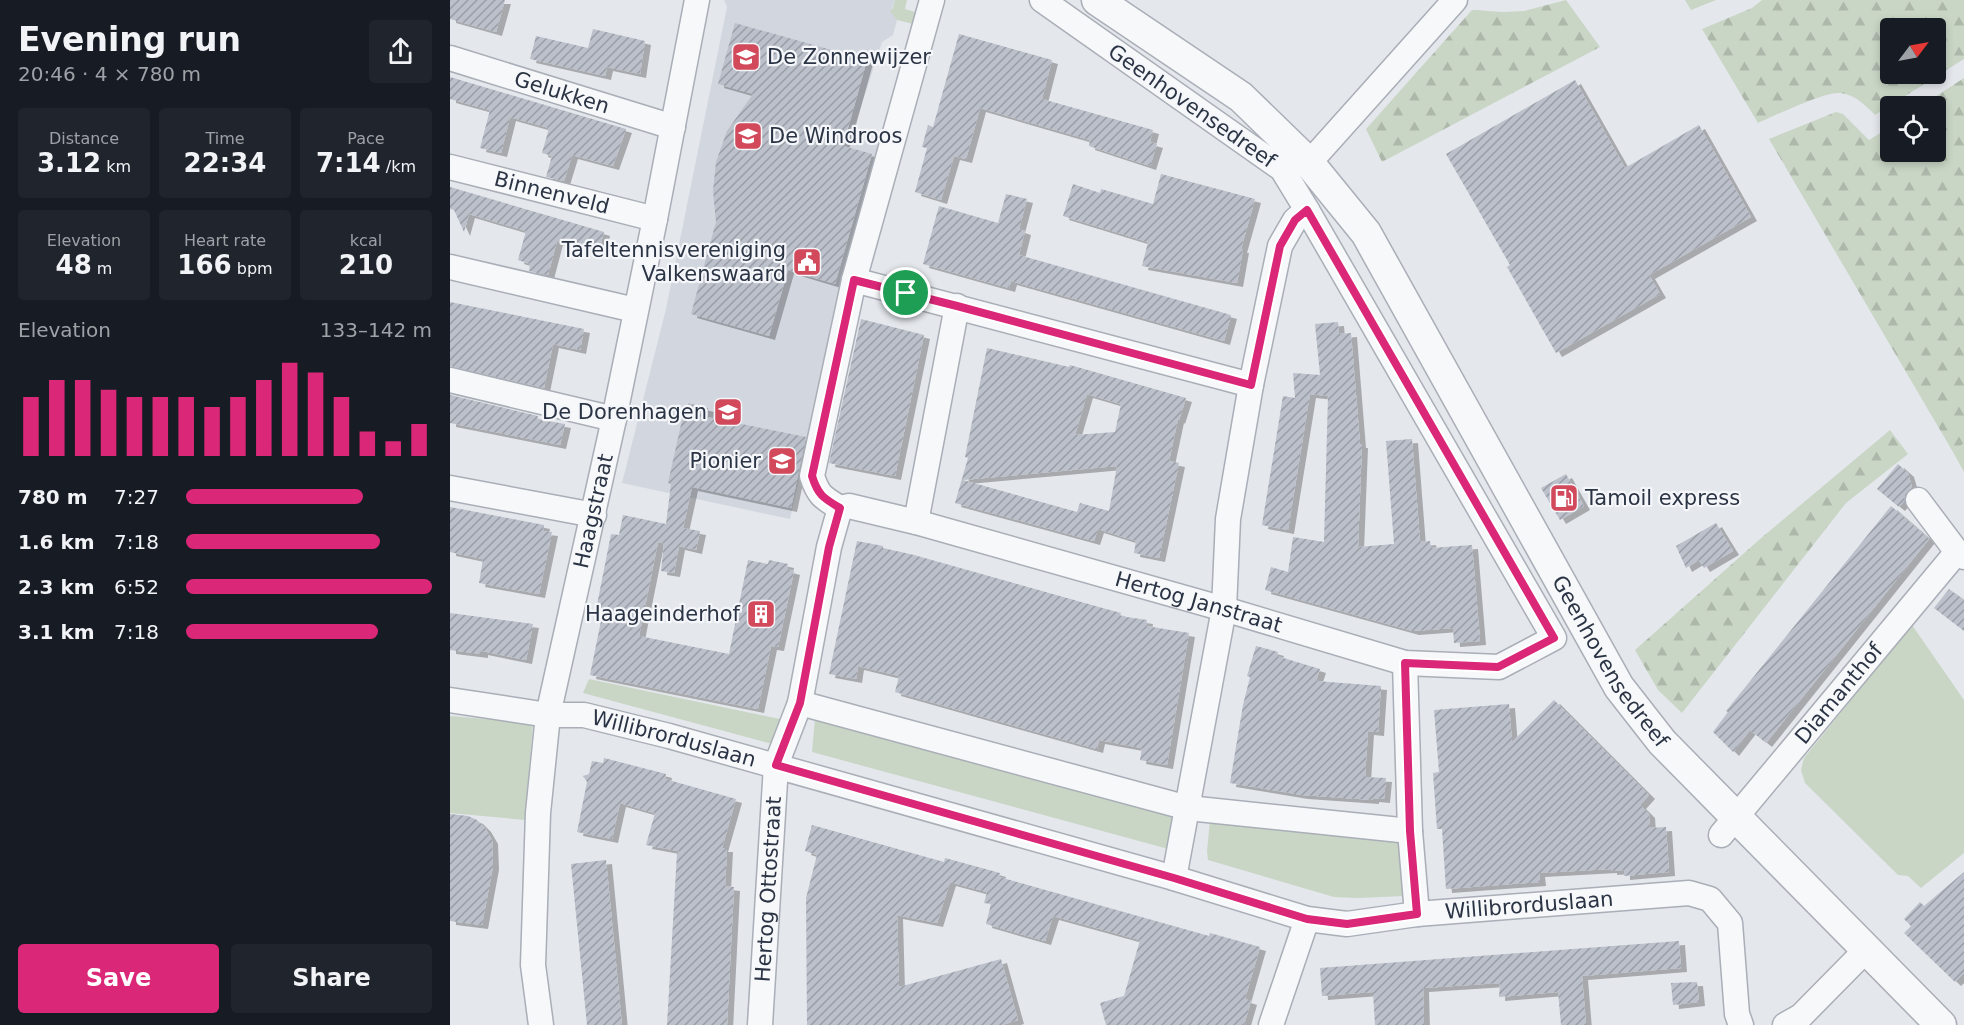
<!DOCTYPE html>
<meta charset="utf-8">
<style>
:root{--surface:#171b24;--page:#20242c;--text:#f1f3f6;--muted:#9ea1a6;--accent:#db2777}
body{margin:0;font-family:"DejaVu Sans",sans-serif;background:var(--page);color:var(--text);height:100vh;display:flex;flex-direction:column;font-size:22px;white-space:nowrap}
*{box-sizing:border-box;margin:0}
p{font-size:20px;color:var(--muted)}
.icon{flex:none;width:33px;height:33px;fill:none;stroke:currentColor;stroke-width:2;stroke-linecap:round;stroke-linejoin:round}
.map{position:relative;flex:1;overflow:hidden}
.panel{display:flex;flex-direction:column;background:var(--surface);width:450px}
.panel>*{flex:none}
.needle{width:39px;rotate:58deg}
.fabs{position:absolute;left:1430px;top:18px;display:grid;gap:12px}
.fabs a{display:grid;place-items:center;width:66px;height:66px;border-radius:6px;background:var(--surface);box-shadow:0 3px 9px #0003;font-size:30px}
.pin{position:absolute;display:grid;place-items:center;width:51px;height:51px;color:#fff;margin:-26px;border:3px solid #fff;border-radius:50%;box-shadow:0 2px 6px #0007}
.round{display:grid;place-items:center;flex:none;width:63px;height:63px;border-radius:6px;background:var(--page)}
.headline{display:flex;align-items:center;justify-content:space-between;height:102px;padding:0 18px}
h1{font-size:33px;font-weight:700;line-height:45px}
.figures{display:grid;grid-template-columns:repeat(3,1fr);gap:9px;height:102px;padding:6px 18px}
.figures div{display:grid;align-content:center;border-radius:6px;background:var(--page);text-align:center}
.figures b{font-size:26px;font-weight:700}
.figures small{font-size:16px;font-weight:400}
.figures p{font-size:16px}
.chart{height:168px;padding:12px 18px}
.chart p{display:flex;justify-content:space-between}
.chart svg{width:100%;height:108px;margin-top:6px;stroke:var(--accent);stroke-width:6}
.cta{display:flex;gap:12px;margin-top:auto;padding:12px 18px}
.cta a{flex:1;height:69px;border-radius:6px;background:var(--accent);color:#fff;font-size:24px;font-weight:700;line-height:69px;text-align:center}
.cta a+a{background:var(--page);color:var(--text)}
ul{padding:0 18px;list-style:none;font-size:20px}
li{display:grid;grid-template-columns:96px 72px 1fr;align-items:center;height:45px}
li i{height:15px;border-radius:8px;background:var(--accent)}
main{display:flex;flex:1;min-height:0}
.map>svg:first-child{display:block}
.built{fill:#d2d6de}
.grass{fill:#c9d6c5}
.forest{fill:url(#forest-firs);fill-rule:evenodd}
.building{fill:url(#building-hatch);fill-rule:evenodd;filter:url(#shadow)}
.lines{fill:none;stroke-linecap:round;stroke-linejoin:round}
.minor-casing{stroke:#a9aeb7;stroke-width:27}
.tertiary-casing{stroke:#a9aeb7;stroke-width:33}
.minor{stroke:#f7f8fa;stroke-width:24}
.tertiary{stroke:#f7f8fa;stroke-width:30}
.route-casing{stroke:#fff;stroke-width:12}
.route{stroke:#db2777;stroke-width:8}
.labels{text-anchor:middle;stroke-width:4.5;stroke-linejoin:round;paint-order:stroke}
.poi-label{font-size:21px;fill:#2b3445;stroke:#f4f6f9;text-anchor:end}
.street-label{font-size:21px;fill:#2b3445;stroke:#f4f6f9}
</style>
<main>
<section class="panel">
<div class="headline"><div><h1>Evening run</h1><p>20:46 · 4 × 780 m</p></div><a class="round"><svg class="icon" aria-label="share" viewBox="0 0 24 24"><path d="M12 15V3M7 8l5-5 5 5M5 13v7h14v-7"/></svg></a></div>
<div class="figures">
<div><p>Distance</p><b>3.12<small> km</small></b></div>
<div><p>Time</p><b>22:34</b></div>
<div><p>Pace</p><b>7:14<small> /km</small></b></div>
</div>
<div class="figures">
<div><p>Elevation</p><b>48<small> m</small></b></div>
<div><p>Heart rate</p><b>166<small> bpm</small></b></div>
<div><p>kcal</p><b>210</b></div>
</div>
<div class="chart"><p><span>Elevation</span>133–142 m</p>
<svg viewBox="0 0 160 44" preserveAspectRatio="none"><path d="M5 44V20M15 44V13M25 44V13M35 44V17M45 44V20M55 44V20M65 44V20M75 44V24M85 44V20M95 44V13M105 44V6M115 44V10M125 44V20M135 44V34M145 44V38M155 44V31"/></svg>
</div>
<ul>
<li><b>780 m</b>7:27<i style="width:72%"></i></li>
<li><b>1.6 km</b>7:18<i style="width:79%"></i></li>
<li><b>2.3 km</b>6:52<i style="width:100%"></i></li>
<li><b>3.1 km</b>7:18<i style="width:78%"></i></li>
</ul>
<div class="cta"><a>Save</a><a>Share</a></div>
</section>
<div class="map">
<svg width="1514" height="1025" viewBox="0 0 1514 1025">
<defs>
<pattern id="forest-firs" width="22" height="20" patternUnits="userSpaceOnUse" patternTransform="scale(1.5)"><rect width="22" height="20" fill="#c9d6c5"/><path d="M5 1l3.5 6h-7zM16 11l3.5 6h-7z" fill="#adb8ab"/></pattern>
<pattern id="building-hatch" width="6" height="6" patternUnits="userSpaceOnUse" patternTransform="scale(1.5)"><rect width="6" height="6" fill="#bbc0ca"/><path d="M-1 1l2-2M0 6l6-6M5 7l2-2" fill="none" stroke="#989da6"/></pattern>
<filter id="shadow"><feDropShadow dx="6" dy="4" stdDeviation="0" flood-color="#0004"/></filter>
</defs>
<rect width="100%" height="100%" fill="#e4e7ec"/>
<!-- built -->
<path class="built" d="M 274,0 L 445,0 L 441,11 L 447,20 L 443,35 L 432,42 L 401,137 L 428,145 L 340,519 L 172,483 L 216,309 L 277,7 Z"/>
<!-- grass -->
<path class="grass" d="M 445,0 L 457,0 L 455,9 L 471,14 L 467,25 L 447,20 L 440,11 L 443,8 Z
M 1514,443 L 1514,472 L 1503,452 Z
M 1462,625 L 1514,700 L 1514,853 L 1471,888 L 1458,876 L 1448,875 L 1355,783 L 1351,770 L 1354,758 Z
M 139,679 L 330,719 L 330,746 L 133,693 Z
M 0,716 L 83,723 L 75,820 L 0,813 Z
M 365,719 L 727,818 L 722,850 L 362,752 Z
M 760,820 L 936,835 L 949,843 L 955,896 L 908,898 L 884,897 L 758,860 L 757,851 Z"/>
<!-- forest -->
<path class="forest" d="M 1116,0 L 1150,47 L 932,162 L 916,129 L 1022,10 L 1053,12 L 1074,11 Z
M 1235,0 L 1266,0 L 1241,10 Z
M 1312,0 L 1514,0 L 1514,59 L 1425,115 C 1415,105 1405,94 1389,93 C 1374,92 1324,116 1308,123 L 1252,29 L 1302,8 ZM 1485,28 L 1485,74 L 1440,74 L 1440,28 Z
M 1514,78 L 1514,443 L 1503,452 L 1319,139 L 1386,112 L 1393,114 L 1419,140 L 1440,127 L 1440,152 L 1485,152 L 1485,106 L 1471,106 Z
M 1440,430 L 1458,454 L 1396,503 L 1232,713 L 1208,690 L 1185,650 L 1310,539 Z"/>
<!-- building -->
<path class="building" d="M 0,0 L 55,0 L 46,32 L 0,19 Z
M 285,23 L 417,60 L 393,146 L 422,154 L 385,284 L 338,270 L 319,336 L 241,314 L 266,222 L 263,191 L 266,162 L 277,131 L 303,94 L 268,84 Z
M 143,29 L 195,41 L 190,74 L 157,67 L 155,76 L 80,59 L 86,36 L 138,48 Z
M 509,34 L 602,60 L 592,99 L 703,130 L 700,142 L 707,144 L 700,166 L 639,146 L 640,140 L 530,108 L 516,159 L 504,156 L 491,200 L 465,192 L 477,148 L 472,147 L 478,125 L 483,127 Z
M 0,77 L 176,129 L 163,166 L 122,155 L 114,181 L 96,177 L 102,156 L 92,153 L 99,128 L 60,117 L 51,153 L 30,148 L 40,110 L 0,99 Z
M 1125,80 L 1175,168 L 1249,125 L 1301,217 L 1199,275 L 1210,294 L 1106,353 L 1057,267 L 1060,265 L 996,154 Z
M 711,174 L 805,199 L 791,249 L 793,249 L 787,283 L 692,266 L 698,242 L 613,216 L 623,184 L 650,193 L 651,189 L 703,204 Z
M 0,187 L 154,232 L 148,253 L 107,241 L 98,275 L 79,271 L 80,264 L 68,260 L 76,231 L 19,214 L 14,232 L 4,210 L 0,209 Z
M 556,194 L 577,199 L 569,229 L 575,231 L 569,255 L 781,315 L 774,341 L 561,281 L 559,288 L 473,264 L 489,206 L 548,223 Z
M 0,302 L 134,329 L 130,350 L 103,344 L 94,388 L 0,366 Z
M 411,319 L 474,335 L 445,476 L 379,463 Z
M 888,322 L 889,334 L 901,333 L 910,444 L 912,444 L 908,547 L 944,544 L 936,441 L 962,439 L 970,542 L 980,541 L 981,548 L 1022,545 L 1030,641 L 1004,643 L 1003,628 L 963,631 L 815,590 L 821,567 L 838,572 L 843,537 L 874,542 L 878,396 L 860,394 L 838,530 L 812,525 L 833,396 L 845,398 L 843,373 L 870,375 L 865,324 Z
M 537,348 L 619,367 L 620,365 L 736,398 L 729,420 L 728,419 L 719,461 L 729,463 L 709,558 L 684,553 L 686,541 L 648,529 L 644,541 L 505,503 L 518,458 L 515,457 ZM 637,394 L 671,404 L 665,432 L 625,435 ZM 667,466 L 659,511 L 630,503 L 627,512 L 513,480 Z
M 0,395 L 88,416 L 87,419 L 115,424 L 110,445 L 0,423 Z
M 238,403 L 258,408 L 257,417 L 356,437 L 341,508 L 242,487 L 233,528 L 250,531 L 246,550 L 229,546 L 224,573 L 211,571 L 214,543 L 208,542 L 189,636 L 279,654 L 298,560 L 318,564 L 319,560 L 338,564 L 337,569 L 344,571 L 328,647 L 321,646 L 308,709 L 140,675 L 153,611 L 146,610 L 161,534 L 169,535 L 173,515 L 216,524 L 221,484 L 218,483 L 234,411 L 237,412 Z
M 1448,464 L 1458,473 L 1462,487 L 1455,494 L 1454,501 L 1449,507 L 1427,489 Z
M 1116,474 L 1134,506 L 1110,520 L 1091,488 Z
M 1441,506 L 1479,539 L 1316,743 L 1300,730 L 1283,752 L 1263,732 L 1278,712 L 1276,711 Z
M 0,507 L 94,525 L 93,531 L 102,532 L 89,594 L 29,583 L 33,559 L 0,552 Z
M 1266,523 L 1283,551 L 1254,568 L 1249,560 L 1236,568 L 1226,546 Z
M 407,541 L 433,546 L 433,548 L 464,555 L 649,607 L 671,613 L 670,616 L 697,620 L 696,626 L 739,633 L 717,765 L 690,760 L 692,748 L 649,740 L 647,749 L 445,692 L 449,676 L 408,666 L 406,679 L 379,674 Z
M 1499,589 L 1514,600 L 1514,631 L 1484,608 Z
M 0,613 L 83,624 L 76,660 L 32,651 L 32,654 L 0,650 Z
M 806,646 L 828,652 L 827,656 L 870,669 L 866,681 L 931,686 L 928,732 L 918,731 L 915,777 L 936,778 L 934,799 L 923,798 L 923,800 L 852,795 L 780,783 L 793,705 L 800,677 L 797,676 Z
M 1104,700 L 1199,795 L 1190,805 L 1199,814 L 1200,828 L 1216,827 L 1219,872 L 1174,876 L 1174,870 L 1161,871 L 1161,869 L 1089,873 L 1090,882 L 996,889 L 992,829 L 987,829 L 983,773 L 989,772 L 984,710 L 1059,704 L 1062,742 Z
M 154,758 L 216,774 L 215,779 L 286,799 L 272,848 L 277,848 L 275,886 L 284,887 L 277,1025 L 217,1025 L 227,853 L 234,852 L 196,845 L 205,813 L 170,803 L 162,839 L 127,832 L 137,782 L 133,776 L 139,774 L 142,761 L 153,763 Z
M 0,814 L 18,816 L 27,820 L 35,828 L 42,840 L 43,866 L 32,925 L 0,921 Z
M 362,825 L 494,862 L 495,858 L 550,873 L 549,877 L 759,936 L 760,933 L 810,947 L 795,999 L 801,1001 L 794,1025 L 656,1025 L 650,1003 L 674,996 L 690,940 L 603,916 L 595,941 L 536,924 L 541,904 L 534,903 L 537,892 L 500,882 L 487,923 L 447,915 L 449,987 L 551,959 L 568,1020 L 552,1025 L 357,1025 L 356,898 L 367,855 L 355,851 Z
M 156,860 L 172,1025 L 137,1025 L 121,864 Z
M 1514,872 L 1514,973 L 1505,982 L 1454,933 L 1461,926 L 1454,919 L 1470,902 L 1474,906 Z
M 1229,941 L 1231,968 L 1132,976 L 1136,1025 L 1111,1025 L 1108,992 L 1049,997 L 1050,983 L 973,988 L 974,1025 L 925,1025 L 923,992 L 872,996 L 870,968 Z
M 1247,982 L 1249,1002 L 1223,1005 L 1221,983 Z"/>
<g class="lines">
<!-- minor casing -->
<g class="minor-casing">
<g id="minor">
<path id="s1" d="M 0,58 L 223,127"/>
<path d="M 859,163 L 1005,0"/>
<path id="s2" d="M 0,167 L 205,219"/>
<path d="M 0,267 L 185,310"/>
<path d="M 404,280 L 801,385"/>
<path d="M 0,380 L 164,419"/>
<path d="M 0,488 L 144,515"/>
<path d="M 1468,500 L 1507,552"/>
<path id="s3" d="M 390,508 L 399,506 L 466,522 L 774,609 L 955,663 L 1049,667 L 1104,638 L 857,210 L 832,169 L 592,0"/>
<path d="M 390,508 C 373,498 368,495 362,476 L 404,280 L 482,0"/>
<path d="M 466,522 L 507,306"/>
<path d="M 955,663 L 960,831 L 967,914"/>
<path id="s4" d="M 0,700 L 98,715 L 134,715 L 219,736 L 724,878 L 857,919 L 897,924 L 967,914 L 1239,893 L 1260,899 L 1280,923 L 1287,1014 L 1291,1025"/>
<path d="M 350,703 L 738,808 L 960,831"/>
<path id="s5" d="M 1271,835 L 1507,552 L 1514,557"/>
<path d="M 724,878 L 774,609 L 778,519 L 801,385 L 830,246 L 845,220 L 857,210"/>
<path id="s6" d="M 91,1025 L 83,965 L 88,813 L 98,715 L 164,419 L 205,219 L 247,0"/>
<path id="s7" d="M 310,1025 L 326,765 L 350,703 L 379,547 L 390,508"/>
<path d="M 821,1025 L 857,919"/>
<path d="M 1335,1025 L 1351,1016 L 1417,949"/>
</g>
</g>
<!-- tertiary casing -->
<g class="tertiary-casing">
<g id="tertiary">
<path id="s8" d="M 647,0 L 791,97 L 859,163 L 916,233 L 1169,687 L 1212,742 L 1491,1025"/>
</g>
</g>
<!-- minor -->
<use href="#minor" class="minor"/>
<!-- tertiary -->
<use href="#tertiary" class="tertiary"/>
</g>
<g class="lines">
<!-- route casing -->
<g class="route-casing">
<path id="route" d="M 857,210 L 1104,638 L 1048,667 L 955,663 L 960,831 L 967,914 L 897,924 L 857,919 L 724,878 L 326,765 L 350,703 L 379,547 L 390,508 C 373,498 368,495 362,476 L 404,280 L 507,306 L 801,385 L 830,246 L 845,220 Z"/>
</g>
<!-- route -->
<use href="#route" class="route"/>
</g>
<!-- icons -->
<defs>
<g id="school-square" transform="scale(1.5)"><rect x="-9" y="-9" width="18" height="18" rx="4" fill="#d1495b" stroke="#f4f6f9"/><path d="M0-5L7-2L0 1L-7-2ZM-4 1L0 2.5L4 1V4Q0 6-4 4Z" fill="#fff"/></g>
<g id="civic-square" transform="scale(1.5)"><rect x="-9" y="-9" width="18" height="18" rx="4" fill="#d1495b" stroke="#f4f6f9"/><path d="M-.6-6.5H3V-4.5H.6V-3L4-1V1h2V6H-6V1h2V-1L-.6-3ZM-1.2 2.5V6h2.4V2.5Z" fill="#fff"/></g>
<g id="fuel-square" transform="scale(1.5)"><rect x="-9" y="-9" width="18" height="18" rx="4" fill="#d1495b" stroke="#f4f6f9"/><path d="M-5.5-6h7V0h2V4h1.3V-2.5L3-4.5l.8-.8L6-3V5H2.5V1h-1V6h-7ZM-4.2-4.7v3.2H.2V-4.7Z" fill="#fff"/></g>
<g id="building-square" transform="scale(1.5)"><rect x="-9" y="-9" width="18" height="18" rx="4" fill="#d1495b" stroke="#f4f6f9"/><path d="M-4-6H4V6H1V3H-1V6H-4ZM-2.5-4.3h1.7v1.8h-1.7ZM.8-4.3h1.7v1.8H.8ZM-2.5-1h1.7V.8h-1.7ZM.8-1h1.7V.8H.8Z" fill="#fff"/></g>
</defs>
<g fill-rule="evenodd">
<use href="#school-square" x="296" y="57"/>
<use href="#school-square" x="298" y="136"/>
<use href="#civic-square" x="357" y="262"/>
<use href="#school-square" x="278" y="412"/>
<use href="#school-square" x="332" y="461"/>
<use href="#fuel-square" x="1114" y="498"/>
<use href="#building-square" x="311" y="614"/>
</g>
<g class="labels">
<!-- poi labels -->
<g class="poi-label">
<text x="317" y="64" text-anchor="start">De Zonnewijzer</text>
<text x="319" y="143" text-anchor="start">De Windroos</text>
<text x="336" y="257">Tafeltennisvereniging<tspan x="336" dy="24">Valkenswaard</tspan></text>
<text x="257" y="419">De Dorenhagen</text>
<text x="311" y="468">Pionier</text>
<text x="1135" y="505" text-anchor="start">Tamoil express</text>
<text x="290" y="621">Haageinderhof</text>
</g>
<!-- street labels -->
<g class="street-label">
<text dy="7" stroke="none"><textPath href="#s1" startOffset="117">Gelukken</textPath></text>
<text transform="translate(742 106) rotate(35)" y="7">Geenhovensedreef</text>
<text dy="7" stroke="none"><textPath href="#s2" startOffset="105">Binnenveld</textPath></text>
<text dy="7" stroke="none"><textPath href="#s6" startOffset="520">Haagstraat</textPath></text>
<text dy="7" stroke="none"><textPath href="#s3" startOffset="372">Hertog Janstraat</textPath></text>
<text dy="7" stroke="none"><textPath href="#s8" startOffset="852">Geenhovensedreef</textPath></text>
<text dy="7" stroke="none"><textPath href="#s5" startOffset="184">Diamanthof</textPath></text>
<text dy="7" stroke="none"><textPath href="#s4" startOffset="228">Willibrorduslaan</textPath></text>
<text dy="7" stroke="none"><textPath href="#s7" startOffset="136">Hertog Ottostraat</textPath></text>
<text dy="7" stroke="none"><textPath href="#s4" startOffset="1110">Willibrorduslaan</textPath></text>
</g>
</g>
</svg>
<div class="fabs">
<a><svg class="needle" viewBox="-14 -14 28 28"><path d="M0-13l5 13h-10z" fill="#e53935"/><path d="M0 13l5-13h-10z" fill="#9ea1a6"/></svg></a>
<a><svg class="icon" aria-label="locate" viewBox="0 0 24 24"><circle cx="12" cy="12" r="6"/><path d="M12 2v4M12 18v4M2 12h4M18 12h4"/></svg></a>
</div>
<div class="pin" style="left:456px;top:293px;background:#1e9e55"><svg class="icon" aria-label="arrive" viewBox="0 0 24 24"><path d="M6 21V4h12l-3 4 3 4H6"/></svg></div>
</div>
</main>
